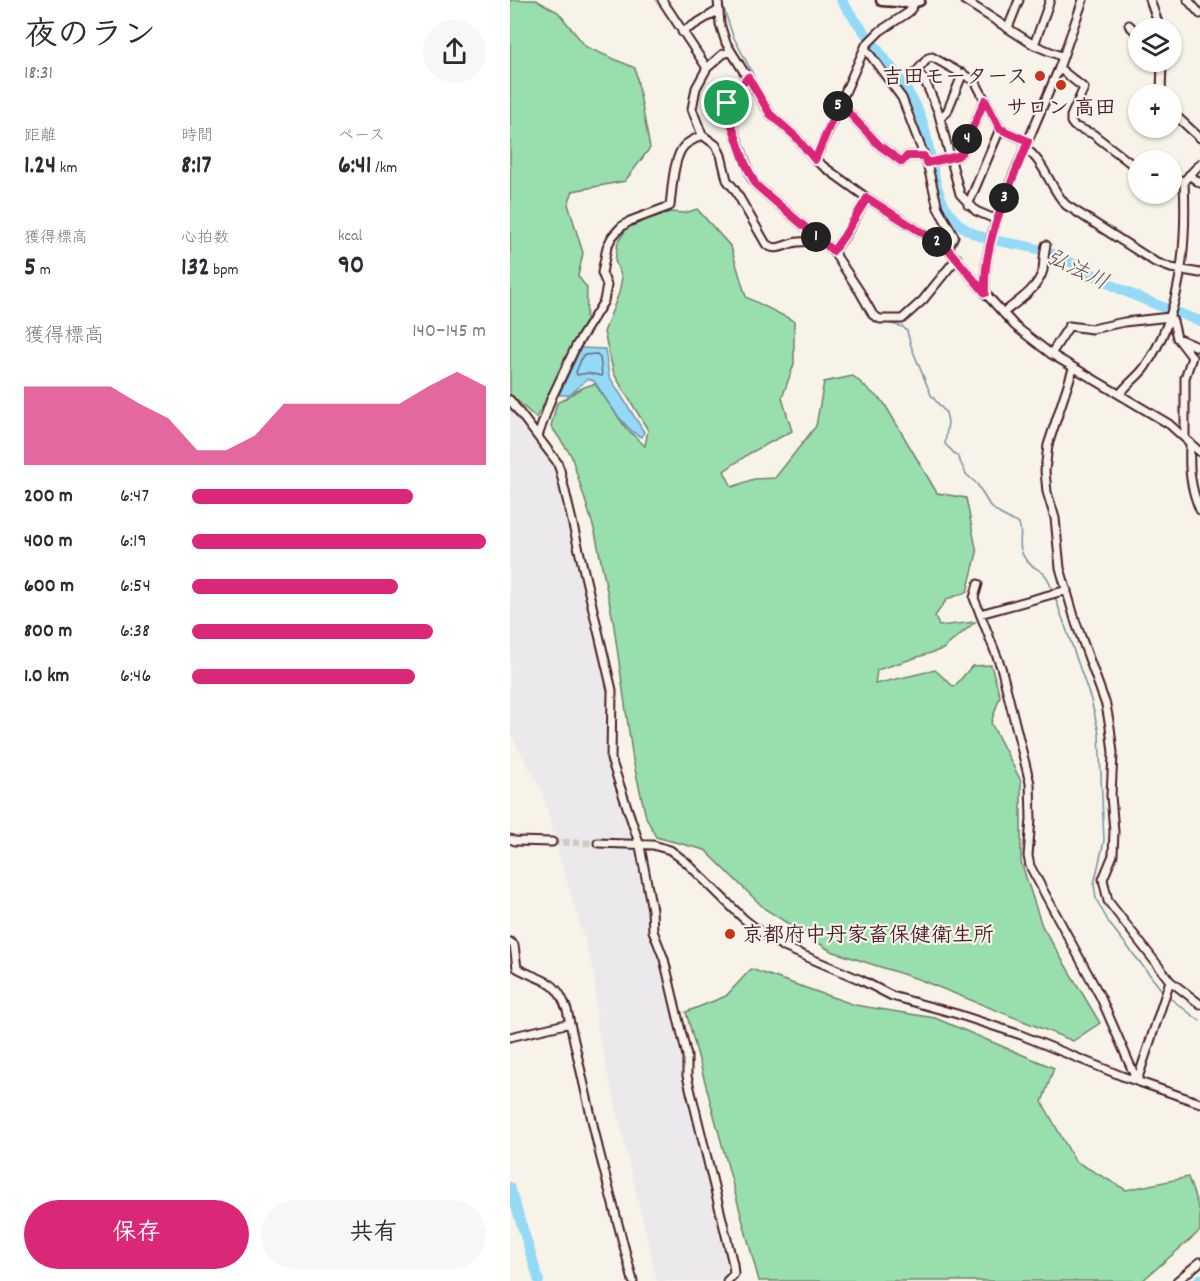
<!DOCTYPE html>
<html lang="ja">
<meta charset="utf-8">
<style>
:root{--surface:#fff;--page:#f7f7f7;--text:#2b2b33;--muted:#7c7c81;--accent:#db2777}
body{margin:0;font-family:Dekko,"Klee One",sans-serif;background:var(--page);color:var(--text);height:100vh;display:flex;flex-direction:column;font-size:22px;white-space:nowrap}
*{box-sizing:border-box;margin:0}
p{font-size:20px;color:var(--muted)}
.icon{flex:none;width:33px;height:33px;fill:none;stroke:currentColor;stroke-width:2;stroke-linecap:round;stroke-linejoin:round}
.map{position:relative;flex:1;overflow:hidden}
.side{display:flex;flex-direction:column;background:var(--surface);width:510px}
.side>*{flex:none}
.buttons{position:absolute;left:618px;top:18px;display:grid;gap:12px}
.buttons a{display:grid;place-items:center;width:54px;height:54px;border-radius:50%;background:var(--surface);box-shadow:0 2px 4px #0004;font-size:30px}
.pin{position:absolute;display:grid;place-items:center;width:51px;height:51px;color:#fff;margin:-26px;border:3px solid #fff;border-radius:50%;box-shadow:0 2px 6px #0007}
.km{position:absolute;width:30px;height:30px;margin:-15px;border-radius:50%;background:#222;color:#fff;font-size:16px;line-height:30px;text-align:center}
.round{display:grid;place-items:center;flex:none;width:63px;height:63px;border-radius:32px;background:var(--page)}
.head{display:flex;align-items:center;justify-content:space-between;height:102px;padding:0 24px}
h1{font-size:33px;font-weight:800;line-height:45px}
.metrics{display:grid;grid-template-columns:repeat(3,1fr);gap:9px;height:102px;padding:6px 24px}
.metrics div{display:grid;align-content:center}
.metrics b{font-size:26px;font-weight:800}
.metrics small{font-size:16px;font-weight:400}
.metrics p{font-size:16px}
.chart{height:168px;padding:12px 24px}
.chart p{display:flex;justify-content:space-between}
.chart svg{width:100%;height:108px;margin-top:6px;fill:var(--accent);opacity:.7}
.action{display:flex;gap:12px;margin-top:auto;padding:12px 24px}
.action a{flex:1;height:69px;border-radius:36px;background:var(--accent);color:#fff;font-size:24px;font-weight:800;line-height:69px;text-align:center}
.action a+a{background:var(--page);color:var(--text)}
ul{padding:0 24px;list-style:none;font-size:20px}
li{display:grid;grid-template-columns:96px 72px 1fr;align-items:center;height:45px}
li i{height:15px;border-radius:8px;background:var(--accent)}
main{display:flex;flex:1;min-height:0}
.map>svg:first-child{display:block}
.built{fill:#ece9ed}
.green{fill:#98dfad;stroke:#717f6c;stroke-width:1.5}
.water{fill:#94d9f6;stroke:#768fa5;stroke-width:1.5}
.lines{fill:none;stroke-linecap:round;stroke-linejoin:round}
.shore{stroke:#68697c;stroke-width:1.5}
.stream{stroke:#768fa5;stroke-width:1.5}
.river{stroke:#94d9f6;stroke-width:10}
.minor-tunnel{stroke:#d4c9c2;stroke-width:7;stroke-dasharray:7 3.5;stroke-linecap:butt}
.minor-casing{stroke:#4a1f2b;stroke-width:11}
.highway-casing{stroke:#4a1f2b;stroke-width:15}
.minor{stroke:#f7f3e8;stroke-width:7}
.highway{stroke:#f7f3e8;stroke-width:10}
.route-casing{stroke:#fff;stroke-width:12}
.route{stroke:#db2777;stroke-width:8}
.poi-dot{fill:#c8321e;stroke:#f7f3e8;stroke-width:2}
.labels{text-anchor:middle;stroke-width:4.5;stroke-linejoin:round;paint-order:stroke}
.poi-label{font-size:21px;font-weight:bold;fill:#4a1f2b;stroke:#f7f3e8;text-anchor:end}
.water-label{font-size:22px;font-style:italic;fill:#5c4e5e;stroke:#f7f3e8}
</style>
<main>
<section class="side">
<div class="head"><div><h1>夜のラン</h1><p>18:31</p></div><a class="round"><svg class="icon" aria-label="share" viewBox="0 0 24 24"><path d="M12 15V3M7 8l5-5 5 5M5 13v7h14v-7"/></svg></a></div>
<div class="metrics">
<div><p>距離</p><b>1.24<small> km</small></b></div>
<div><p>時間</p><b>8:17</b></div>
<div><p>ペース</p><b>6:41<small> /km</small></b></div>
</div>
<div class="metrics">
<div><p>獲得標高</p><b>5<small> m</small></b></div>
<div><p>心拍数</p><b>132<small> bpm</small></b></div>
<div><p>kcal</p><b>90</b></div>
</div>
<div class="chart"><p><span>獲得標高</span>140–145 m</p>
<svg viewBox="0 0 160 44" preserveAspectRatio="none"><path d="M0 44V12L10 12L20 12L30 12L40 19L50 25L60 38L70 38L80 32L90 19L100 19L110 19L120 19L130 19L140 12L150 6L160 12V44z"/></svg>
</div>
<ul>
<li><b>200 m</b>6:47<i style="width:75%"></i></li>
<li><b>400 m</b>6:19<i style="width:100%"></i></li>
<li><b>600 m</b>6:54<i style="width:70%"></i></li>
<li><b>800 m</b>6:38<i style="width:82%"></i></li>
<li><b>1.0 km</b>6:46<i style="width:76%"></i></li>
</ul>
<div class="action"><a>保存</a><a>共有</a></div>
</section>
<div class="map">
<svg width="690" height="1281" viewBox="0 0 690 1281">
<rect width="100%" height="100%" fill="#f7f3e8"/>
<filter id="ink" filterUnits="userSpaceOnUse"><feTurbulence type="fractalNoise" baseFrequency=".0167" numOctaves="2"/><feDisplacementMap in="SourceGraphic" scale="12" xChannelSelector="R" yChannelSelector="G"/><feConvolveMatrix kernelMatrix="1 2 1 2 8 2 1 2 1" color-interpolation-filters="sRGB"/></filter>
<g filter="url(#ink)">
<!-- built -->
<path class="built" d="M 0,405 L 34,448 L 47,470 L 57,510 L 99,690 L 98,758 L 127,851 L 142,932 L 157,973 L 175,1056 L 175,1078 L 220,1268 L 211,1279 L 203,1281 L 147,1281 L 87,1028 L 84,971 L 51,862 L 32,791 L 0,734 Z"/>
<!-- green -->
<path class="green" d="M 0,0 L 26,0 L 48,12 L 76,47 L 125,68 L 140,148 L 115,181 L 63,191 L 58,204 L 73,253 L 68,276 L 77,288 L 76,331 L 26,418 L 0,394 Z
M 187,209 L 221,247 L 236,297 L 284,321 L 284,364 L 272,398 L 282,431 L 240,453 L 214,471 L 222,487 L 244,479 L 265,478 L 306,426 L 314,382 L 343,376 L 374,403 L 427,493 L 456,498 L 467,553 L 457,592 L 437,599 L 425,616 L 429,626 L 465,622 L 433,649 L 367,670 L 365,684 L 425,670 L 444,687 L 462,666 L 481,665 L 490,696 L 481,723 L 511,781 L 511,862 L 532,926 L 590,1023 L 563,1041 L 408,979 L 321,951 L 255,909 L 195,850 L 146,837 L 136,817 L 123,760 L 103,620 L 85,532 L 61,455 L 41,426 L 47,403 C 60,397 70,386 85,384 L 116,428 L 135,446 L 138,430 L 104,374 L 94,332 L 109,293 L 112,278 L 105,261 L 108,242 L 117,228 L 138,219 L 161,212 L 175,213 Z
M 241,969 L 345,1005 L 425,1018 L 544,1068 L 532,1102 L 565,1161 L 616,1190 L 678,1177 L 690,1212 L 690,1231 L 632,1281 L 249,1281 L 176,1012 L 216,996 Z"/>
<!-- water -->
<path class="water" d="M 71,348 L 95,349 L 99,376 L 134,432 L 132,437 C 115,432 94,395 84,381 L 77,379 L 60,395 L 49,395 Z"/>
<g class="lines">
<!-- shore -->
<path class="shore" d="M 87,354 L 90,357 L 92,376 L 78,373 L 67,375 L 66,372 L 73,355 Z"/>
<!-- stream -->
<path class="stream" d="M 212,3 L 223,36 L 244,76 L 241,80
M 222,103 L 238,84
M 217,109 L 216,120 L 241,186 L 265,205
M 314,247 L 326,262
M 346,291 L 359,316
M 374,322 L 393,327 L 397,331 L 401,346 L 421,395 L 436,413 L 438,422 L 435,444 L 448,457 L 456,474 L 467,484 L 480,506 L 490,514 L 509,524 C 514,537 505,545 516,560 C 521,567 530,569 535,575 C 540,580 540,587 543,592
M 545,597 L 581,700 L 589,733 L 594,841 L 584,884 L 586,899 L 599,923 L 654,993
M 657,996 L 690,1021"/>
<!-- river -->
<path class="river" d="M 331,0 C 355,36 387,69 407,108 C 424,142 418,191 444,219 C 464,242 496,241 524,248 C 556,256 580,274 610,289 C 635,301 663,311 690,321
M 0,1187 L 29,1281
M 688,1281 L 690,1279"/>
<!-- minor-tunnel -->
<path class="minor-tunnel" d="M 42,842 L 88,843"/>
<!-- minor casing -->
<g class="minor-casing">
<path id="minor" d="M 152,0 L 197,68
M 208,0 L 210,24 L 216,43 L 260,114 L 286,137 L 305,160 L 321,172 L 357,198 L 438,249 L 475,293
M 454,0 L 524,45 L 553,57
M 573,0 L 549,68 L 515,148 C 535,162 540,188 556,205 L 645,262 L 661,268 L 690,273
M 640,0 L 650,28
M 678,0 L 690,14
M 619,25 L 628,34
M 498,28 L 509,0
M 172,32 L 209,10
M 524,45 L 540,0
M 355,48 L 392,98 L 417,163 L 428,208 L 444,236 L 438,249
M 220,52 L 213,54 L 197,68 L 186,88 L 182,109 L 192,135 L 206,145 L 211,155 L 217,180 L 225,190 L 256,244 C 267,253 276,243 288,242 C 296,241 305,242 313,242
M 549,68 L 574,88 L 561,116 L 561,122 L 564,126 L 583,134 L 628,169
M 238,77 L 217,103 L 220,109 L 219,117 L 241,177 L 246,185 L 323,251 L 350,292 L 363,315 L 370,319 L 392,319 L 413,300 L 447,258
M 651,94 L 652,62
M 328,106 L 339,113 L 370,146 L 392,162 L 397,156 L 414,156
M 662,112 L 690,138
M 430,118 L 437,112 L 453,73
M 515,148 C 495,194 473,243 475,293 L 505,326 L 541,354 L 659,424 L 690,452
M 305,160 L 356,45 L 370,31 L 399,12 L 403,6 L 402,2
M 417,163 L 448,156 L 452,152 L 475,100
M 679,175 L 690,183
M 662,186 L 669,180 L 674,181
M 458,205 L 490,129
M 487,220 L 466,211 L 450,194 L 428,111 L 415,81 L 407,71 L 418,58 L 422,57 L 465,81 L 490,129 L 517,141
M 323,251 L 335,236 L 357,198
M 493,313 C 508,301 528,289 533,270 C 534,262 534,253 536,245
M 669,340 L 682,357 L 675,378 L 675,438
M 541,354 L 559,326 L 582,329 L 614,322 L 660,317 L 663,321 L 667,338 L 690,348
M 563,369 L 538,445 L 535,471 L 537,492 L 545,518 L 550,568 L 566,623 L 596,705 L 600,727 L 603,753 L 601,796 L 604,831 L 603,855 L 593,879 L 598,901 L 660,981 L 690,1004
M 610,394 C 617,384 628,377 635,367 C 672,313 677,245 674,181 L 690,164
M 0,400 L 47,462 L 50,470 L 102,690 L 101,759 L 130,846 L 142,910 L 143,931 L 154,959 L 177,1056 L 177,1076 L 223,1264 L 224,1274 L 217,1281
M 28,436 L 41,399 L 66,346 L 94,301 L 97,285 L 92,273 L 97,247 L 102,237 L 111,227 L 120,221 L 160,206 C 162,191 163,156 175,145 C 180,141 187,138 192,135
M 680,444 C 679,469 680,487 690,510
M 468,584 L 464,598 L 491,667 L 520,783 L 521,819 L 518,856 L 520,866 L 591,998 L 627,1081
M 470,614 L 557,590
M 0,839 L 5,841 L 42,842
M 88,843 L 143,845 L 160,850 L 176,862 L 234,919 L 252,933 L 274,947 L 351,980 L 382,996 L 447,1014 L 511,1035 L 612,1076 L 690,1103
M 0,942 L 4,945 L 7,968 C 34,983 46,978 57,1010 L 89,1151 L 123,1281
M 0,1037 L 60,1023
M 627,1081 L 660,981
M 667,1281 L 690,1262"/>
</g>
<!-- highway casing -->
<g class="highway-casing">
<path id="highway" d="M 372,0 L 402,2 L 409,0"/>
</g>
<!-- minor -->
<use href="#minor" class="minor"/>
<!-- highway -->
<use href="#highway" class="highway"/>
</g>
</g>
<g class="lines" filter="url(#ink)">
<!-- route casing -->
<g class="route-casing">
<path id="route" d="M 238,77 L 260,114 L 286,137 L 305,160 L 328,106 L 339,113 L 370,146 L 392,162 L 397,156 L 414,156 L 417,163 L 448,156 L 452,152 L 475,100 L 490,129 L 518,141 C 499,190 473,239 475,293 L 438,249 L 357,198 L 334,236 L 323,251 L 246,185 L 235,163 L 219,117 L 220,109 L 217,103 Z"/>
</g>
<!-- route -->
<use href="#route" class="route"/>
</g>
<!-- markers -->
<g class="poi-dot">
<circle cx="530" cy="76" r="6"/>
<circle cx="551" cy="85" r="6"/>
<circle cx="220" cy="934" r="6"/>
</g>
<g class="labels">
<!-- poi labels -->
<g class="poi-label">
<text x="518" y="83">吉田モータース</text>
<text x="551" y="114" text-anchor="middle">サロン 高田</text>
<text x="232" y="941" text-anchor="start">京都府中丹家畜保健衛生所</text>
</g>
<!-- water labels -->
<g class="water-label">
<text transform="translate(568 268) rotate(26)" y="8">弘法川</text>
</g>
</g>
</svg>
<div class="buttons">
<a><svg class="icon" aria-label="layers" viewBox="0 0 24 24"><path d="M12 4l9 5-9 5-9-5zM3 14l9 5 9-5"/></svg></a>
<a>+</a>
<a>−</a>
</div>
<div class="pin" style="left:217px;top:103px;background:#1e9e55"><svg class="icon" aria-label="arrive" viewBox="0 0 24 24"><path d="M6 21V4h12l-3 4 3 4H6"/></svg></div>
<b class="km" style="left:306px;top:237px">1</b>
<b class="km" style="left:427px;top:242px">2</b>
<b class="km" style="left:494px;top:198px">3</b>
<b class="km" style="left:457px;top:139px">4</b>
<b class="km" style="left:328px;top:106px">5</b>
</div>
</main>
